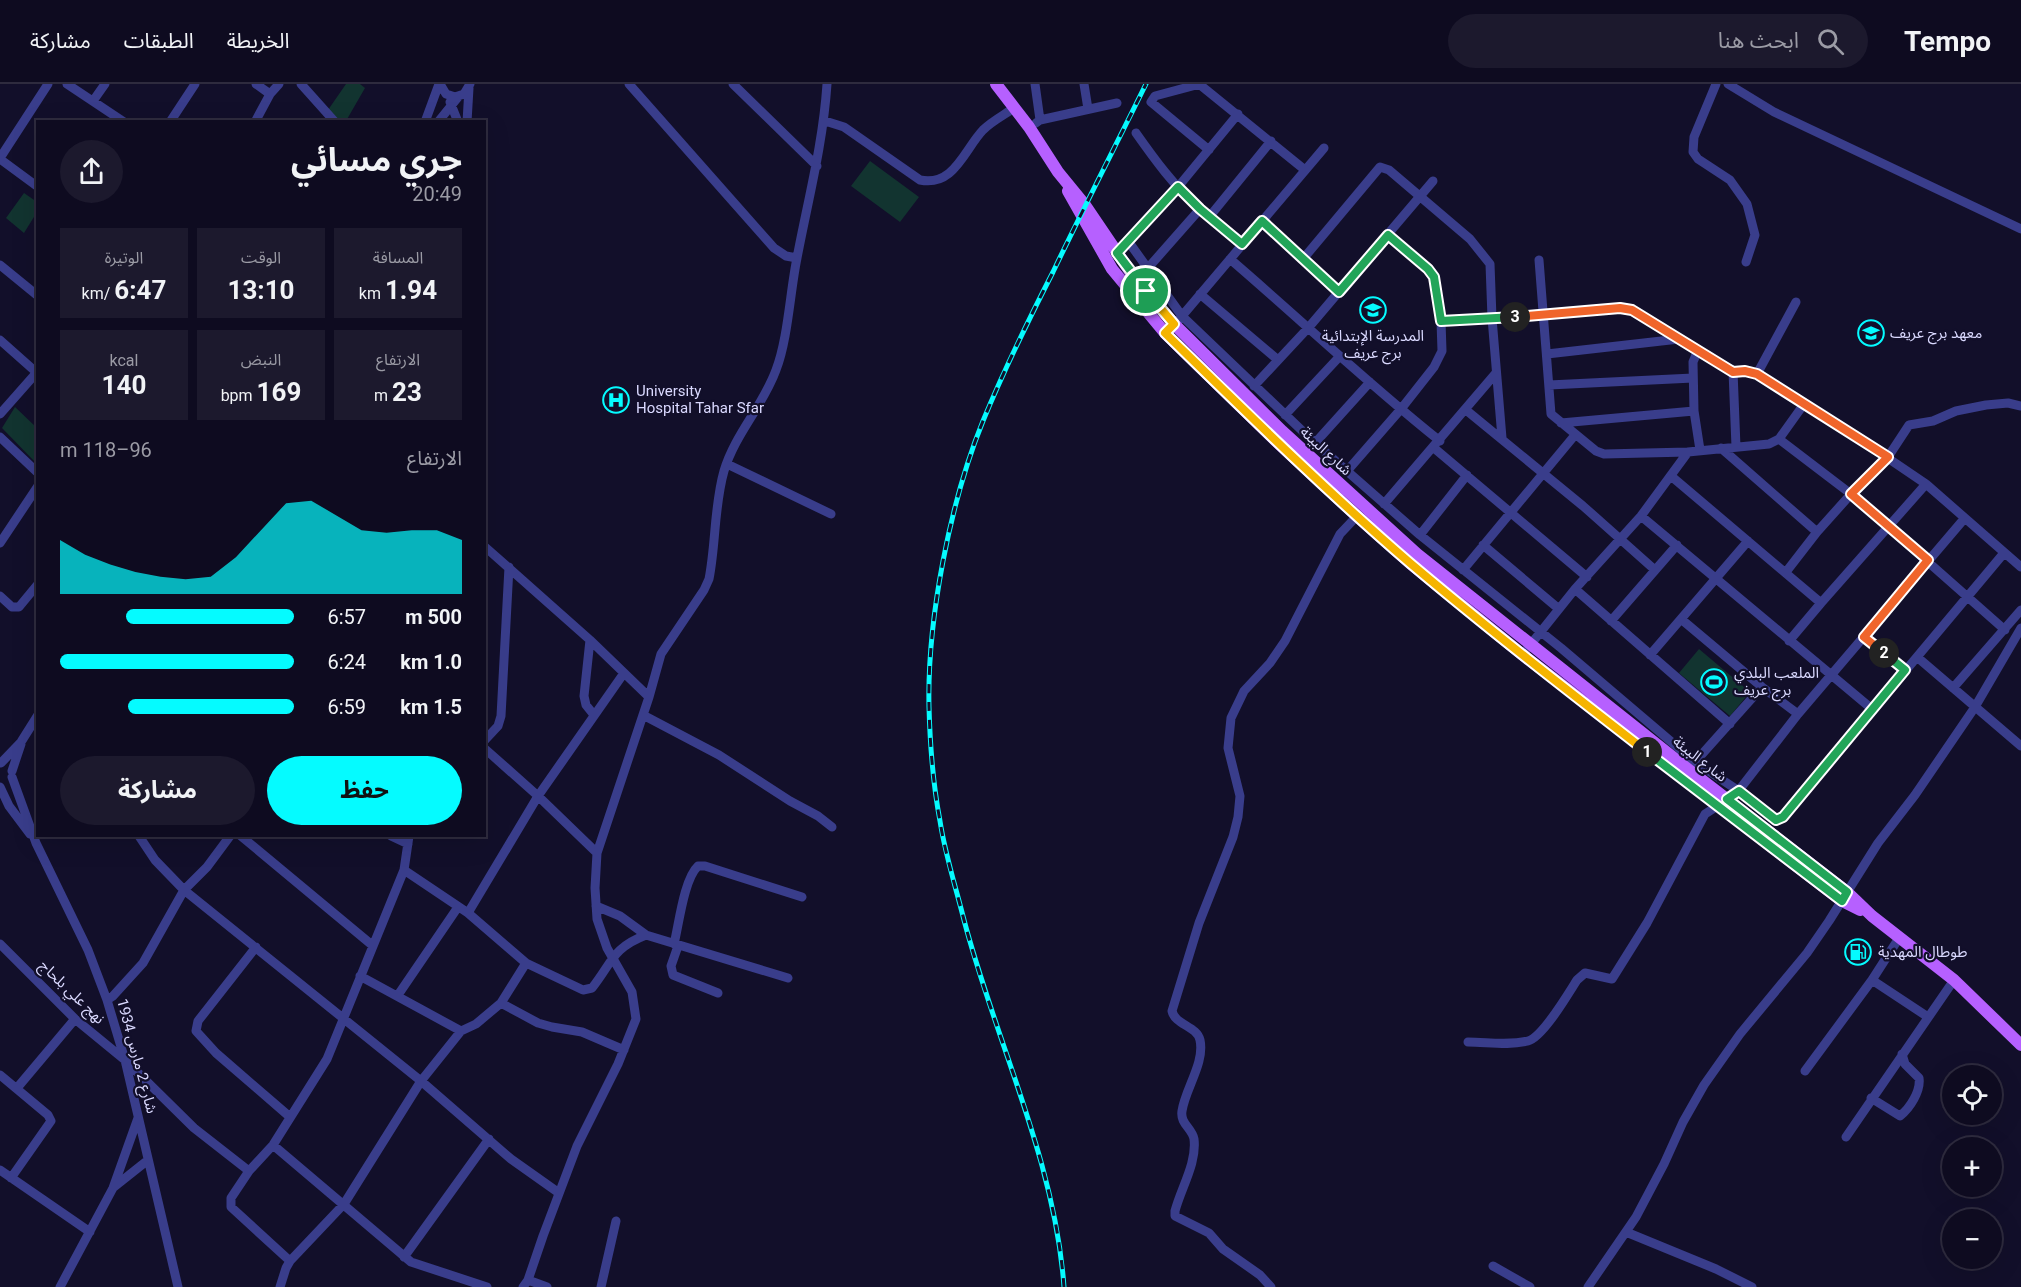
<!DOCTYPE html>
<html lang="ar">
<meta charset="utf-8">
<style>
:root{--surface:#0e0b20;--page:#1c192d;--text:#f1f3f6;--muted:#9b9ba5;--line:#2e2b3e;--accent:#05fbff}
body{margin:0;font-family:Roboto,"Noto Sans Arabic",sans-serif;background:var(--page);color:var(--text);direction:rtl;height:100vh;display:flex;flex-direction:column;font-size:22px;white-space:nowrap}
*{box-sizing:border-box;margin:0}
p{font-size:20px;color:var(--muted)}
.icon{flex:none;width:33px;height:33px;fill:none;stroke:currentColor;stroke-width:2;stroke-linecap:round;stroke-linejoin:round}
.map{position:relative;flex:1;overflow:hidden;direction:ltr}
.side{position:absolute;left:36px;top:36px;width:450px;height:717px;display:flex;flex-direction:column;background:var(--surface);border-radius:0px;box-shadow:0 6px 24px #0002,0 0 0 2px var(--line);direction:rtl}
.side>*{flex:none}
.tools{position:absolute;left:1942px;top:981px;display:grid;gap:12px}
.tools a{display:grid;place-items:center;width:60px;height:60px;border-radius:50%;background:var(--surface);box-shadow:0 6px 24px #0002,0 0 0 2px var(--line);font-size:30px}
.pin{position:absolute;display:grid;place-items:center;width:51px;height:51px;color:#fff;margin:-26px;border:3px solid #fff;border-radius:50%;box-shadow:0 2px 6px #0007}
.km{position:absolute;width:30px;height:30px;margin:-15px;border-radius:50%;background:#222;color:#fff;font-size:16px;line-height:30px;text-align:center}
.round{display:grid;place-items:center;flex:none;width:63px;height:63px;border-radius:32px;background:var(--page)}
.headline{display:flex;align-items:center;justify-content:space-between;height:102px;padding:0 24px}
h1{font-size:33px;font-weight:700;line-height:45px}
.figures{display:grid;grid-template-columns:repeat(3,1fr);gap:9px;height:102px;padding:6px 24px}
.figures div{display:grid;align-content:center;border-radius:0px;background:var(--page);text-align:center}
.figures b{font-size:26px;font-weight:700}
.figures small{font-size:16px;font-weight:400}
.figures p{font-size:16px}
.chart{height:168px;padding:12px 24px}
.chart p{display:flex;justify-content:space-between}
.chart svg{width:100%;height:108px;margin-top:6px;fill:var(--accent);opacity:.7}
.button{display:flex;gap:12px;margin-top:auto;padding:12px 24px}
.button a{flex:1;height:69px;border-radius:36px;background:var(--accent);color:#111;font-size:24px;font-weight:700;line-height:69px;text-align:center}
.button a+a{background:var(--page);color:var(--text)}
ul{padding:0 24px;list-style:none;font-size:20px}
li{display:grid;grid-template-columns:96px 72px 1fr;align-items:center;height:45px}
li i{height:15px;border-radius:8px;background:var(--accent)}
header{display:flex;align-items:center;gap:36px;box-sizing:border-box;height:84px;padding:0 30px;background:var(--surface);border-bottom:2px solid var(--line)}
header strong{font-size:28px}
nav{display:flex;gap:33px;margin-inline-start:auto;font-size:21px}
.search{width:420px;height:54px;background:var(--page);display:flex;align-items:center;gap:15px;box-sizing:border-box;padding:0 21px;border-radius:33px;color:var(--muted);font-size:22px}
.map>svg:first-child{display:block}
.green{fill:#123430}
.lines{fill:none;stroke-linecap:round;stroke-linejoin:round}
.minor{stroke:#393d8b;stroke-width:9}
.major{stroke:#b660ff;stroke-width:12}
.rail-casing{stroke:#05fbff;stroke-width:5}
.rail{stroke:#120f2a;stroke-width:3;stroke-dasharray:9;stroke-linecap:butt}
.split-1-casing{stroke:#fff;stroke-width:12}
.split-2-casing{stroke:#fff;stroke-width:12}
.split-3-casing{stroke:#fff;stroke-width:12}
.split-4-casing{stroke:#fff;stroke-width:12}
.split-1{stroke:#f5b400;stroke-width:8}
.split-2{stroke:#22a559;stroke-width:8}
.split-3{stroke:#f0652b;stroke-width:8}
.split-4{stroke:#22a559;stroke-width:8}
.labels{text-anchor:middle;stroke-width:4.5;stroke-linejoin:round;paint-order:stroke}
.poi-label{font-size:15px;fill:#dad9ff;stroke:#120f2a;text-anchor:start}
.street-label{font-size:15px;fill:#dad9ff;stroke:#120f2a}
</style>
<header>
<strong>Tempo</strong>
<div class="search"><svg class="icon" aria-label="search" viewBox="0 0 24 24"><circle cx="10" cy="10" r="6"/><path d="M15 15l6 6"/></svg>ابحث هنا</div>
<nav><a>الخريطة</a><a>الطبقات</a><a>مشاركة</a></nav>
</header>
<div class="map">
<svg width="2021" height="1203" viewBox="0 0 2021 1203">
<rect width="100%" height="100%" fill="#120f2a"/>
<!-- green -->
<path class="green" d="M 346,0 L 360,0 L 365,4 L 346,37 L 339,37 L 328,26 Z
M 870,77 L 919,113 L 900,138 L 851,102 Z
M 24,109 L 37,118 L 37,128 L 24,149 L 6,134 Z
M 15,323 L 37,344 L 37,380 L 2,344 Z
M 1699,565 L 1750,608 L 1730,632 L 1679,589 Z"/>
<g class="lines">
<!-- minor -->
<path class="minor" d="M 67,0 L 124,38
M 256,0 L 270,10
M 301,0 L 335,38
M 440,0 L 446,10 L 455,13 L 464,10 L 470,0
M 629,0 L 774,164 L 786,172 L 797,174
M 733,0 L 817,82
M 1035,0 L 1040,36 L 1036,39
M 1084,0 L 1088,25
M 1199,0 L 1305,86
M 1200,0 L 1155,12 L 1151,18 L 1209,66
M 1716,0 L 1694,53 L 1693,68 L 1698,75 L 1730,96 L 1747,120 L 1755,151 L 1746,178
M 1728,0 L 1774,28 L 2021,145
M 93,17 L 105,0
M 450,18 L 458,38
M 1040,36 L 1117,19
M 825,37 L 844,43 L 920,96 C 954,103 964,66 983,46 C 992,37 1004,31 1014,24
M 170,38 L 195,0
M 255,38 L 270,10 L 279,0
M 425,38 L 439,0
M 438,38 L 459,12
M 467,38 L 469,4
M 1136,49 C 1155,76 1174,102 1199,124 C 1212,136 1228,148 1242,160
M 0,74 L 48,0
M 0,75 L 38,103
M 1210,132 L 1271,57
M 1262,137 L 1339,208
M 1128,157 L 1182,232 L 1315,359 L 1420,451 L 1561,564 L 1695,678 L 1739,707 L 1776,736 L 1783,733 L 2004,469
M 1117,169 L 1178,103 L 1238,30
M 1230,175 C 1300,235 1367,299 1440,357
M 1303,175 L 1380,83 L 1389,86 L 1470,155 L 1490,180 L 1492,234 L 1502,354
M 1539,176 L 1551,330 L 1596,367 L 1604,370 L 1688,368 L 1769,360 L 1779,355 L 1804,320
M 0,181 L 38,212
M 1148,184 L 1200,125
M 1200,210 L 1278,276
M 1441,237 L 1627,224 L 1698,266
M 1165,249 L 1182,232 L 1324,64
M 0,256 L 36,288
M 1547,270 L 1679,255
M 1757,290 L 1796,218
M 1549,301 L 1693,294
M 1254,302 L 1309,243 L 1433,97
M 1466,326 L 1583,422 L 1655,486
M 0,330 L 38,287
M 1285,331 L 1340,272
M 1561,339 L 1694,327
M 0,353 L 38,389
M 1779,355 L 1851,410 L 2005,546
M 1315,359 L 1370,298
M 1736,363 L 1733,287 C 1742,289 1748,287 1757,290 L 1845,345 L 1926,400 L 2021,483
M 1434,364 L 1587,493
M 1721,364 L 1817,448
M 1700,366 L 1694,327 L 1693,278 L 1698,266 L 1733,287
M 727,380 L 831,430
M 1347,387 L 1401,325 L 1434,283 L 1442,267 L 1441,237 L 1434,193 L 1428,185 L 1388,151
M 1671,392 L 1821,519
M 1384,420 L 1496,289
M 1641,432 L 1872,625
M 1420,451 L 1467,391
M 0,459 L 38,402
M 1483,461 L 1559,525
M 484,462 L 590,556 L 649,613
M 1463,486 L 1575,351
M 1786,488 L 1817,448 L 1851,410 L 1888,373 L 1909,341 L 1933,337 L 1956,327 L 1986,321 L 2008,319 L 2021,322
M 1575,505 L 1730,640
M 0,512 L 12,523 L 19,523 L 38,500
M 1681,535 L 1762,603 L 1798,630
M 1611,537 L 1677,461
M 1864,553 L 1905,586
M 590,556 L 584,612 L 586,621 L 594,631
M 1789,557 L 1821,519 L 1926,400
M 1527,565 L 1575,505 L 1641,432 L 1688,368
M 1650,571 L 1748,457
M 1917,573 L 2021,662
M 1953,604 L 2021,526
M 643,631 L 719,671 L 790,717 L 818,732 L 832,743
M 484,657 L 498,642 L 501,632 L 509,483
M 484,664 L 538,712 L 597,769
M 1695,678 L 1762,603
M 1,679 L 21,658 L 38,631
M 12,687 L 21,660
M 12,693 L 36,759 L 88,866 L 107,916 L 125,976 L 178,1203
M 0,703 L 9,722 L 30,750
M 1736,710 L 1798,630 L 1964,435
M 139,752 L 155,776 L 184,806 L 421,997 L 511,1075 L 559,1109
M 241,752 L 372,861
M 391,752 L 408,760
M 404,786 L 468,829 L 526,879 L 583,906 L 592,904 C 612,879 612,864 646,851 L 788,894
M 596,822 L 620,832 L 646,851
M 468,829 L 538,712 L 624,589
M 0,860 L 75,935 L 125,976 L 194,1044 L 249,1087 L 273,1061 L 327,975 L 404,786 L 409,752
M 674,860 C 679,840 684,795 698,782 L 705,782 L 802,813
M 678,862 L 671,882 L 673,891 L 718,909
M 256,863 L 198,937 L 196,947 L 216,969 L 290,1033
M 360,892 L 461,947
M 1872,896 L 1928,933
M 398,911 L 458,823
M 107,916 L 113,912 L 143,879 L 184,806 L 207,783 L 230,752
M 501,919 L 538,939 L 552,943 L 582,948 L 624,966
M 1468,958 C 1487,958 1509,962 1528,957 C 1543,953 1568,910 1577,896 L 1585,889 L 1612,895 L 1647,839 L 1705,730 L 1722,719
M 1805,987 L 1872,896 L 1899,854
M 0,991 L 48,1031 L 51,1037 L 11,1094
M 17,1004 L 75,935
M 1871,1014 L 1900,1032 C 1910,1024 1921,1007 1919,994 L 1905,980 L 1902,970
M 1846,1053 L 1954,896
M 273,1061 L 411,1178 L 487,1203
M 0,1086 L 90,1148
M 249,1087 L 231,1114 L 231,1123 L 290,1177
M 114,1103 L 148,1076
M 1626,1148 L 1716,1185 L 1752,1203
M 404,1173 L 489,1055
M 1493,1182 L 1530,1203
M 528,1196 L 547,1203
M 60,1203 L 113,1104 L 138,1034
M 280,1203 L 286,1184 L 290,1177 L 344,1120 L 421,997 L 461,947 L 476,940 L 501,919 L 526,879
M 523,1203 L 528,1196 L 543,1152 L 577,1062 L 618,980 L 636,935 L 632,908 L 607,864 L 597,835 L 595,804 L 597,769 L 649,613 L 661,570 L 704,506 L 709,495 C 716,459 714,422 724,387 C 735,350 763,322 776,286 C 788,255 790,208 797,174 C 808,116 823,60 827,0
M 601,1203 L 616,1137
M 1271,1203 L 1260,1191 L 1223,1165 L 1209,1149 L 1175,1132 L 1175,1127 C 1181,1104 1197,1079 1194,1055 C 1192,1044 1180,1040 1182,1027 C 1185,1005 1205,979 1200,956 C 1197,942 1175,941 1172,927 L 1199,839 L 1233,753 L 1238,733 L 1240,712 L 1228,664 L 1231,634 L 1244,607 L 1270,579 L 1285,557 L 1340,450 L 1357,432
M 1588,1203 L 1636,1133 L 1664,1080 L 1683,1038 L 1704,1001 L 1740,950 L 1807,869 L 1829,837 L 1878,759 L 1915,711 L 1975,623 L 2021,544"/>
<!-- major -->
<path class="major" d="M 996,0 L 1029,43 L 1058,88 L 1085,121 L 1133,192 L 1174,240 L 1282,347 L 1417,470 L 1689,686 L 1847,808 L 1872,832 L 1954,896 L 2021,961
M 1068,107 L 1112,185 L 1165,249 L 1275,356 L 1357,432 L 1410,479 L 1523,571 L 1842,817 L 1860,826"/>
<!-- rail casing -->
<g class="rail-casing">
<path id="rail" d="M 1064,1203 C 1055,1076 996,958 964,836 C 956,804 945,770 940,737 C 933,700 930,661 929,623 C 927,536 950,418 983,337 C 1004,286 1028,237 1053,188 C 1083,125 1115,63 1146,0"/>
</g>
<!-- rail -->
<use href="#rail" class="rail"/>
</g>
<g class="lines">
<!-- split-1 casing -->
<g class="split-1-casing">
<path id="split-1" d="M 1146,207 L 1174,240 L 1165,249 C 1245,327 1325,406 1410,479 C 1487,544 1567,606 1647,668"/>
</g>
<!-- split-2 casing -->
<g class="split-2-casing">
<path id="split-2" d="M 1647,668 L 1842,817 L 1847,808 L 1727,715 L 1739,707 L 1776,736 L 1783,733 L 1905,586 L 1884,569"/>
</g>
<!-- split-3 casing -->
<g class="split-3-casing">
<path id="split-3" d="M 1515,233 L 1620,224 L 1632,226 L 1733,288 L 1745,287 L 1757,290 L 1888,373 L 1851,410 L 1928,476 L 1864,553 L 1884,569"/>
</g>
<!-- split-4 casing -->
<g class="split-4-casing">
<path id="split-4" d="M 1146,207 L 1117,169 L 1178,103 L 1200,125 L 1242,160 L 1262,137 L 1339,208 L 1388,151 L 1428,185 L 1434,193 L 1441,237 L 1515,233"/>
</g>
<!-- split-1 -->
<use href="#split-1" class="split-1"/>
<!-- split-2 -->
<use href="#split-2" class="split-2"/>
<!-- split-3 -->
<use href="#split-3" class="split-3"/>
<!-- split-4 -->
<use href="#split-4" class="split-4"/>
</g>
<!-- icons -->
<defs>
<g id="school-ring" transform="scale(1.35)"><circle r="9.5" fill="#120f2a" stroke="#05fbff" stroke-width="1.5"/><path d="M0-5L7-2L0 1L-7-2ZM-4 1L0 2.5L4 1V4Q0 6-4 4Z" fill="#05fbff"/></g>
<g id="hospital-ring" transform="scale(1.35)"><circle r="9.5" fill="#120f2a" stroke="#05fbff" stroke-width="1.5"/><path d="M-5-5h3v3.5h4V-5h3V5h-3V1.5h-4V5h-3Z" fill="#05fbff"/></g>
<g id="stadium-ring" transform="scale(1.35)"><circle r="9.5" fill="#120f2a" stroke="#05fbff" stroke-width="1.5"/><path d="M0-5a6.5 5 0 1 0 0 10a6.5 5 0 1 0 0-10ZM-3.5-1.8h7v3.6h-7Z" fill="#05fbff"/></g>
<g id="fuel-ring" transform="scale(1.35)"><circle r="9.5" fill="#120f2a" stroke="#05fbff" stroke-width="1.5"/><path d="M-5.5-6h7V0h2V4h1.3V-2.5L3-4.5l.8-.8L6-3V5H2.5V1h-1V6h-7ZM-4.2-4.7v3.2H.2V-4.7Z" fill="#05fbff"/></g>
</defs>
<g fill-rule="evenodd">
<use href="#school-ring" x="1373" y="226"/>
<use href="#school-ring" x="1871" y="249"/>
<use href="#hospital-ring" x="616" y="316"/>
<use href="#stadium-ring" x="1714" y="598"/>
<use href="#fuel-ring" x="1858" y="868"/>
</g>
<g class="labels">
<!-- poi labels -->
<g class="poi-label">
<text x="1890" y="254">معهد برج عريف</text>
<text x="1373" y="257" text-anchor="middle">المدرسة الإبتدائية<tspan x="1373" dy="17">برج عريف</tspan></text>
<text x="636" y="312">University<tspan x="636" dy="17">Hospital Tahar Sfar</tspan></text>
<text x="1734" y="594">الملعب البلدي<tspan x="1734" dy="17">برج عريف</tspan></text>
<text x="1878" y="873">طوطال المهدية</text>
</g>
<!-- street labels -->
<g class="street-label">
<text transform="translate(1326 367) rotate(43)" y="5">شارع البيئة</text>
<text transform="translate(1700 675) rotate(38)" y="5">شارع البيئة</text>
<text transform="translate(72 908) rotate(44)" y="5">نهج علي بلحاج</text>
<text transform="translate(137 972) rotate(75)" y="5">شارع 2 مارس 1934</text>
</g>
</g>
</svg>
<div class="tools">
<a><svg class="icon" aria-label="locate" viewBox="0 0 24 24"><circle cx="12" cy="12" r="6"/><path d="M12 2v4M12 18v4M2 12h4M18 12h4"/></svg></a>
<a>+</a>
<a>−</a>
</div>
<div class="pin" style="left:1146px;top:207px;background:#1e9e55"><svg class="icon" aria-label="arrive" viewBox="0 0 24 24"><path d="M6 21V4h12l-3 4 3 4H6"/></svg></div>
<b class="km" style="left:1647px;top:668px">1</b>
<b class="km" style="left:1884px;top:569px">2</b>
<b class="km" style="left:1515px;top:233px">3</b>
<section class="side">
<div class="headline"><div><h1>جري مسائي</h1><p>20:49</p></div><a class="round"><svg class="icon" aria-label="share" viewBox="0 0 24 24"><path d="M12 15V3M7 8l5-5 5 5M5 13v7h14v-7"/></svg></a></div>
<div class="figures">
<div><p>المسافة</p><b>1.94<small> km</small></b></div>
<div><p>الوقت</p><b>13:10</b></div>
<div><p>الوتيرة</p><b>6:47<small> /km</small></b></div>
</div>
<div class="figures">
<div><p>الارتفاع</p><b>23<small> m</small></b></div>
<div><p>النبض</p><b>169<small> bpm</small></b></div>
<div><p>kcal</p><b>140</b></div>
</div>
<div class="chart"><p><span>الارتفاع</span>96–118 m</p>
<svg viewBox="0 0 160 44" preserveAspectRatio="none"><path d="M0 44V22L10 28L20 32L30 35L40 37L50 38L60 37L70 29L80 18L90 7L100 6L110 12L120 18L130 19L140 18L150 18L160 22V44z"/></svg>
</div>
<ul>
<li><b>500 m</b>6:57<i style="width:72%"></i></li>
<li><b>1.0 km</b>6:24<i style="width:100%"></i></li>
<li><b>1.5 km</b>6:59<i style="width:71%"></i></li>
</ul>
<div class="button"><a>حفظ</a><a>مشاركة</a></div>
</section>
</div>
